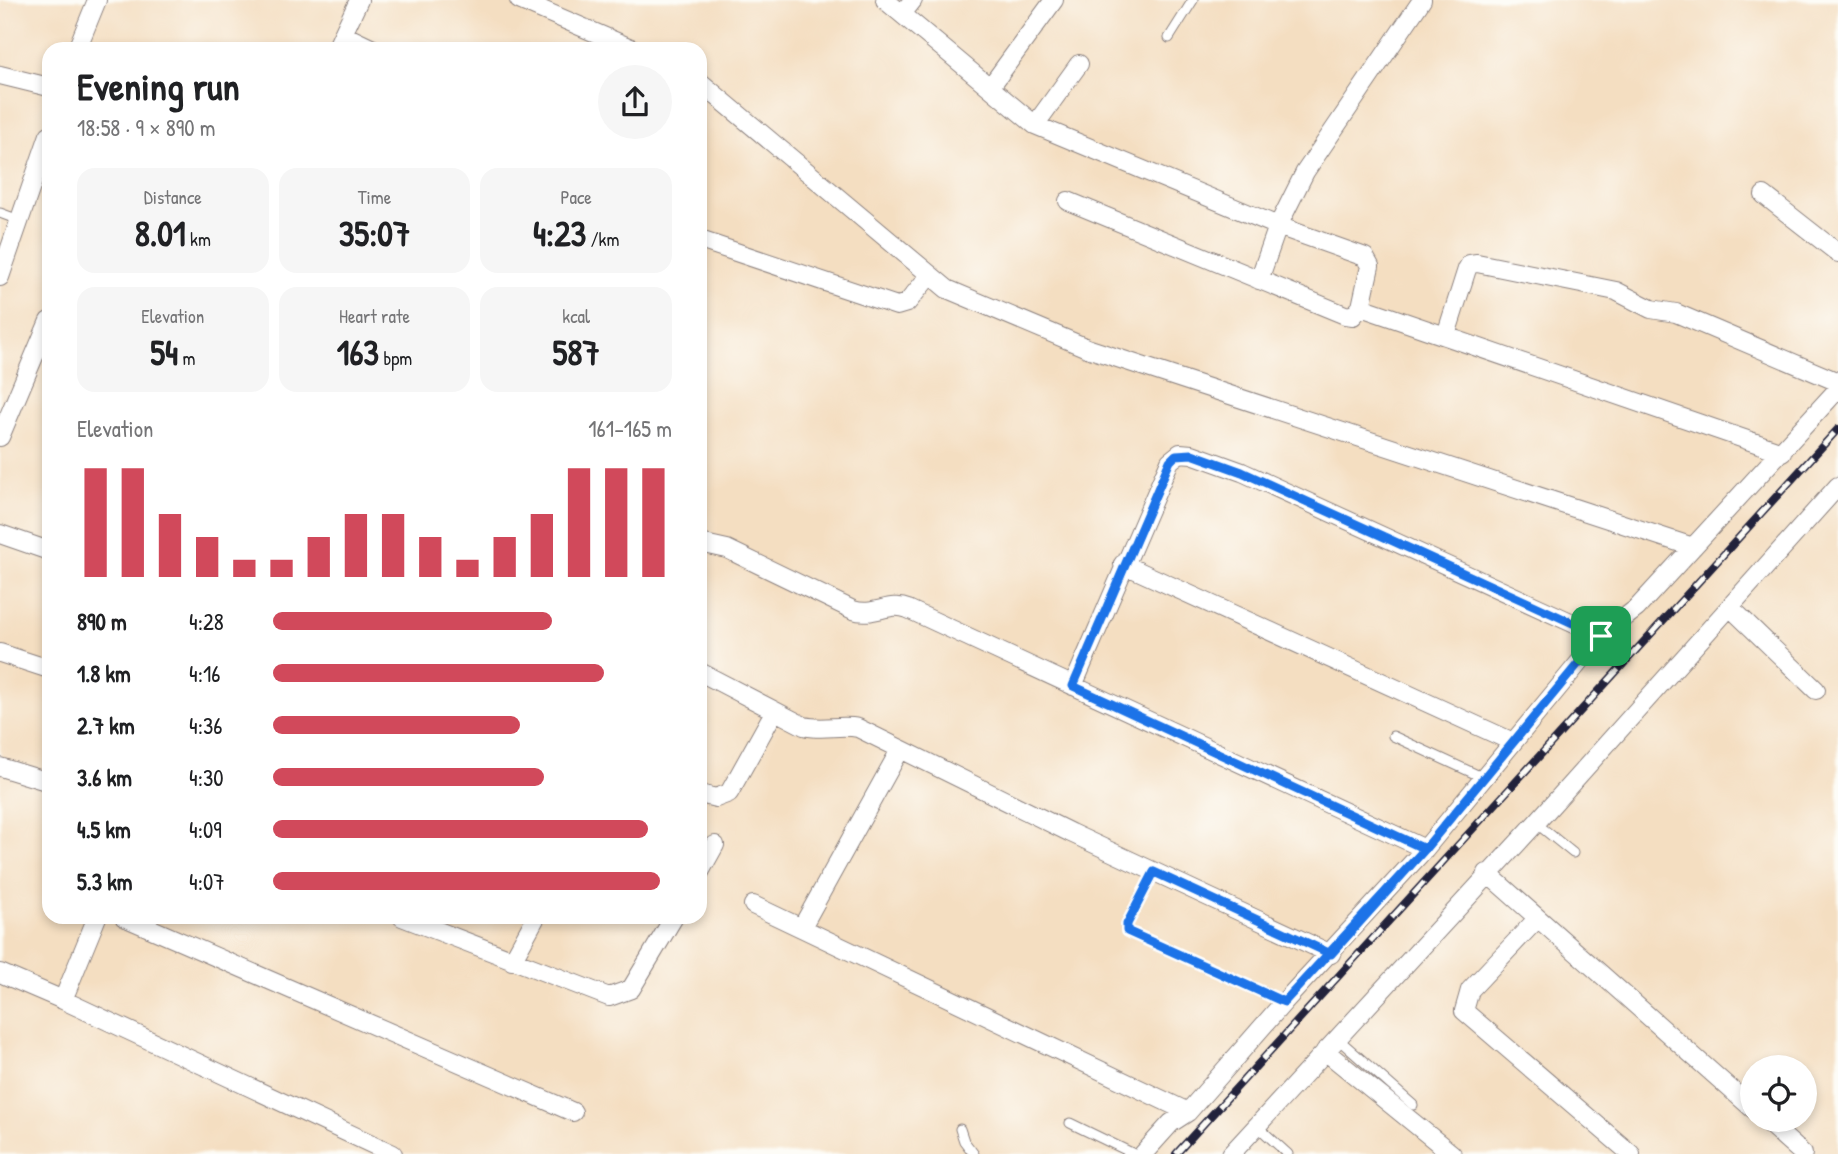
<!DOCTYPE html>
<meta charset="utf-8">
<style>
:root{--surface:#fff;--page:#f6f6f6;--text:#202124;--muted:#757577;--accent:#d1495b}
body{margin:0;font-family:"Patrick Hand",sans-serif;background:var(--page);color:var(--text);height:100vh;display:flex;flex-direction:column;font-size:26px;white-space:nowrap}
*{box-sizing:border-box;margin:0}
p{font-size:23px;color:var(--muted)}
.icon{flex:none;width:38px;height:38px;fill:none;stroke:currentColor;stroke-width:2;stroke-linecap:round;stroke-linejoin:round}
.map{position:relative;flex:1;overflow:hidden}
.details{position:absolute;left:42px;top:42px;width:665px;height:882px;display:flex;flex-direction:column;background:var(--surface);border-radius:21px;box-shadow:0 4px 10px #0003}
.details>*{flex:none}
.fabs{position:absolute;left:1740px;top:1055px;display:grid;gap:14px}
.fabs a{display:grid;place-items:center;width:77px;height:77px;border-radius:50%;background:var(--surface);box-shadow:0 4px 10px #0003;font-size:35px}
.pin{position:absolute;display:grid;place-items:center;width:60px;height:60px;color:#fff;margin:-30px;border-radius:14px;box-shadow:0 4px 10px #0006}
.round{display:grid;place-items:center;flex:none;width:74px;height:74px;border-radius:37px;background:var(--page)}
.headline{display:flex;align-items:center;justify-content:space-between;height:119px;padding:0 35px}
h1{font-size:38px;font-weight:700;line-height:52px}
.stats{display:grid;grid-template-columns:repeat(3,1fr);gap:10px;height:119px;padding:7px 35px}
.stats div{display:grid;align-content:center;border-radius:18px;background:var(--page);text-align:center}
.stats b{font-size:35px;font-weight:700}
.stats small{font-size:19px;font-weight:400}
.stats p{font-size:19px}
.chart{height:196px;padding:14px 35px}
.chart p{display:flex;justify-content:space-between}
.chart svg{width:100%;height:126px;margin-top:7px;stroke:var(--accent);stroke-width:6}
ul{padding:0 35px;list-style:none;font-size:23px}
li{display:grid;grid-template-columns:112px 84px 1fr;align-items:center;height:52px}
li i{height:18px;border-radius:9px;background:var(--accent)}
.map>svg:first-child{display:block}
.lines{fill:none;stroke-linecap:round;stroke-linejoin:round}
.service-casing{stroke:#8b807e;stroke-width:11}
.minor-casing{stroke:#8b807e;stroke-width:20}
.service{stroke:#fff;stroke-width:9}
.minor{stroke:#fff;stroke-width:18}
.rail-casing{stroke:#22223b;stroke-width:8}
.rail{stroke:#fdfcf7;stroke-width:5;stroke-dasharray:16;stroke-linecap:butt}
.route-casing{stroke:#fff;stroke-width:14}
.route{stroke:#1a73e8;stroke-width:9}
</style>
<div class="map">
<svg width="1838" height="1154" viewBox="0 0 1838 1154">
<rect width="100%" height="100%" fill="#fdfcf7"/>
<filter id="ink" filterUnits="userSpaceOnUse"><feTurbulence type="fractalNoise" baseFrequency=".0143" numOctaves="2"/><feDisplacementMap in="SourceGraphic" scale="14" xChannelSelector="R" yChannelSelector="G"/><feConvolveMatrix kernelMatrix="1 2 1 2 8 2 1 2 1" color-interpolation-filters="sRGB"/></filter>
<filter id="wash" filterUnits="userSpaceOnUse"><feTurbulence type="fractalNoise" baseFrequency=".00686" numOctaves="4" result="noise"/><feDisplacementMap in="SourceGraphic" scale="28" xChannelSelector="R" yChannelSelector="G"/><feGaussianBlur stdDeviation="1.57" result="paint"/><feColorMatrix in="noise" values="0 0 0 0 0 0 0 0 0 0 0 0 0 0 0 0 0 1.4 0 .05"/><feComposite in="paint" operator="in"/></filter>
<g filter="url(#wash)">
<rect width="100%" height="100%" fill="#f4dec1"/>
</g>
<g filter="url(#ink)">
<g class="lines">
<!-- service casing -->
<g class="service-casing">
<path id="service" d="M 1169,38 L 1193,0
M 0,213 L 19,220
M 1393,736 L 1484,778
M 1536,823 L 1573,853
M 1154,872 L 1127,924 L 1128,932 L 1284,1002
M 1337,1038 L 1413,1105
M 1070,1123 L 1134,1154
M 1257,1126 L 1288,1154
M 960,1129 L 964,1141 L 974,1154"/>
</g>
<!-- minor casing -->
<g class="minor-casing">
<path id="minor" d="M 519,0 L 633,49
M 885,0 L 1035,125 L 1278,226 L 1365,257 L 1370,266 L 1361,307 L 1353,316 L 1345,315 L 1068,201
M 902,14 L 913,0
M 344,35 L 373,49
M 77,49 L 97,0
M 336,49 L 359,0
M 0,75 L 49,87
M 700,82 L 947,289 L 1087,348 L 1693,547
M 991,86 L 1054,0
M 1035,125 L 1079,64
M 1764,195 L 1838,253
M 700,240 L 897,306 L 907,303 L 929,276
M 0,277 L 49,135
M 1259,280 L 1278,226 L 1305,172 L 1422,0
M 1361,307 L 1782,452
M 1446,335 L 1467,269 L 1470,264 L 1477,263 L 1616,291 L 1651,309 L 1676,313 L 1838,382
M 0,437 L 49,321
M 0,534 L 49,551
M 700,543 L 727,549 L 853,610 C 874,617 889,601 908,609 L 1425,849
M 1123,564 L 1513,742
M 1730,607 L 1816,690
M 0,653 L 49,669
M 700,672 L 804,726 C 823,731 840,724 858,728 L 1071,833 L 1331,954
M 1073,686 L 1170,461 L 1180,453 L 1192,454 L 1242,472 L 1601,636
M 0,767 L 49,782
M 700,794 L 716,798 L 729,793 L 774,712
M 700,872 L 715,845
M 1487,873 L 1752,1108
M 753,905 L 1188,1112
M 124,917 L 573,1112
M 402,917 L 609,997 L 631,989 L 674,917
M 1537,919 L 1470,990 L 1464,1011 L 1631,1154
M 802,927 L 900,750
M 512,961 L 536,917
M 0,973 L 63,1000 L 97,917
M 63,1000 L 393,1154
M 1325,1051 L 1452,1154
M 1765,1120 L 1803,1154
M 1143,1154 L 1171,1123 L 1188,1112 L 1284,1002 L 1425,849 L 1601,636 L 1637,608 L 1838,389
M 1231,1154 L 1536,823 L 1838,486"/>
</g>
<!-- service -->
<use href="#service" class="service"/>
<!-- minor -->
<use href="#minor" class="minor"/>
<!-- rail casing -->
<g class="rail-casing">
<path id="rail" d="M 1176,1154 L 1838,429"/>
</g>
<!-- rail -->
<use href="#rail" class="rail"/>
</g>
</g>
<g class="lines" filter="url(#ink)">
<!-- route casing -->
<g class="route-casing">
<path id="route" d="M 1601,636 L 1425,849 L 1284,1002 L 1127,931 L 1127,924 L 1154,872 L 1331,954 L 1425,849 L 1073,686 L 1170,461 L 1176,455 L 1192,454 L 1242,472 L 1601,636"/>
</g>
<!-- route -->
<use href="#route" class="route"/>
</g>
</svg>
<div class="fabs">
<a><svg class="icon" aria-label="locate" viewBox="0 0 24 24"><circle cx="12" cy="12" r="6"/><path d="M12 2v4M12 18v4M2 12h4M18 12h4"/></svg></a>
</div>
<div class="pin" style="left:1601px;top:636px;background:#1e9e55"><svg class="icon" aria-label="arrive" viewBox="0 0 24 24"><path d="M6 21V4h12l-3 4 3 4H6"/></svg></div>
<section class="details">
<div class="headline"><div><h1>Evening run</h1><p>18:58 · 9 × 890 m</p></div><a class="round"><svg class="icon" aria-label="share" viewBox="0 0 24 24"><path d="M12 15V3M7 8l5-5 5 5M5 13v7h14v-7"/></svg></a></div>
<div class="stats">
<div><p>Distance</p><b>8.01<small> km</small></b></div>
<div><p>Time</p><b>35:07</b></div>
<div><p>Pace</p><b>4:23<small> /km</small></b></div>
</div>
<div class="stats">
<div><p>Elevation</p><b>54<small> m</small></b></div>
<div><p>Heart rate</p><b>163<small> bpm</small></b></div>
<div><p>kcal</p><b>587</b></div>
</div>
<div class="chart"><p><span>Elevation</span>161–165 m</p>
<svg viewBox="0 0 160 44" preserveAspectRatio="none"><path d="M5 44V6M15 44V6M25 44V22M35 44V30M45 44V38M55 44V38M65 44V30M75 44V22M85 44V22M95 44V30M105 44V38M115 44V30M125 44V22M135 44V6M145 44V6M155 44V6"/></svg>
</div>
<ul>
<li><b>890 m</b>4:28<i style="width:70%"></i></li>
<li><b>1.8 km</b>4:16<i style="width:83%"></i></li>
<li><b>2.7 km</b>4:36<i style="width:62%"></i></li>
<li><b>3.6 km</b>4:30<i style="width:68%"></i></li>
<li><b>4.5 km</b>4:09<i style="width:94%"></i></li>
<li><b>5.3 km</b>4:07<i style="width:97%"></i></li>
</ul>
</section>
</div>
